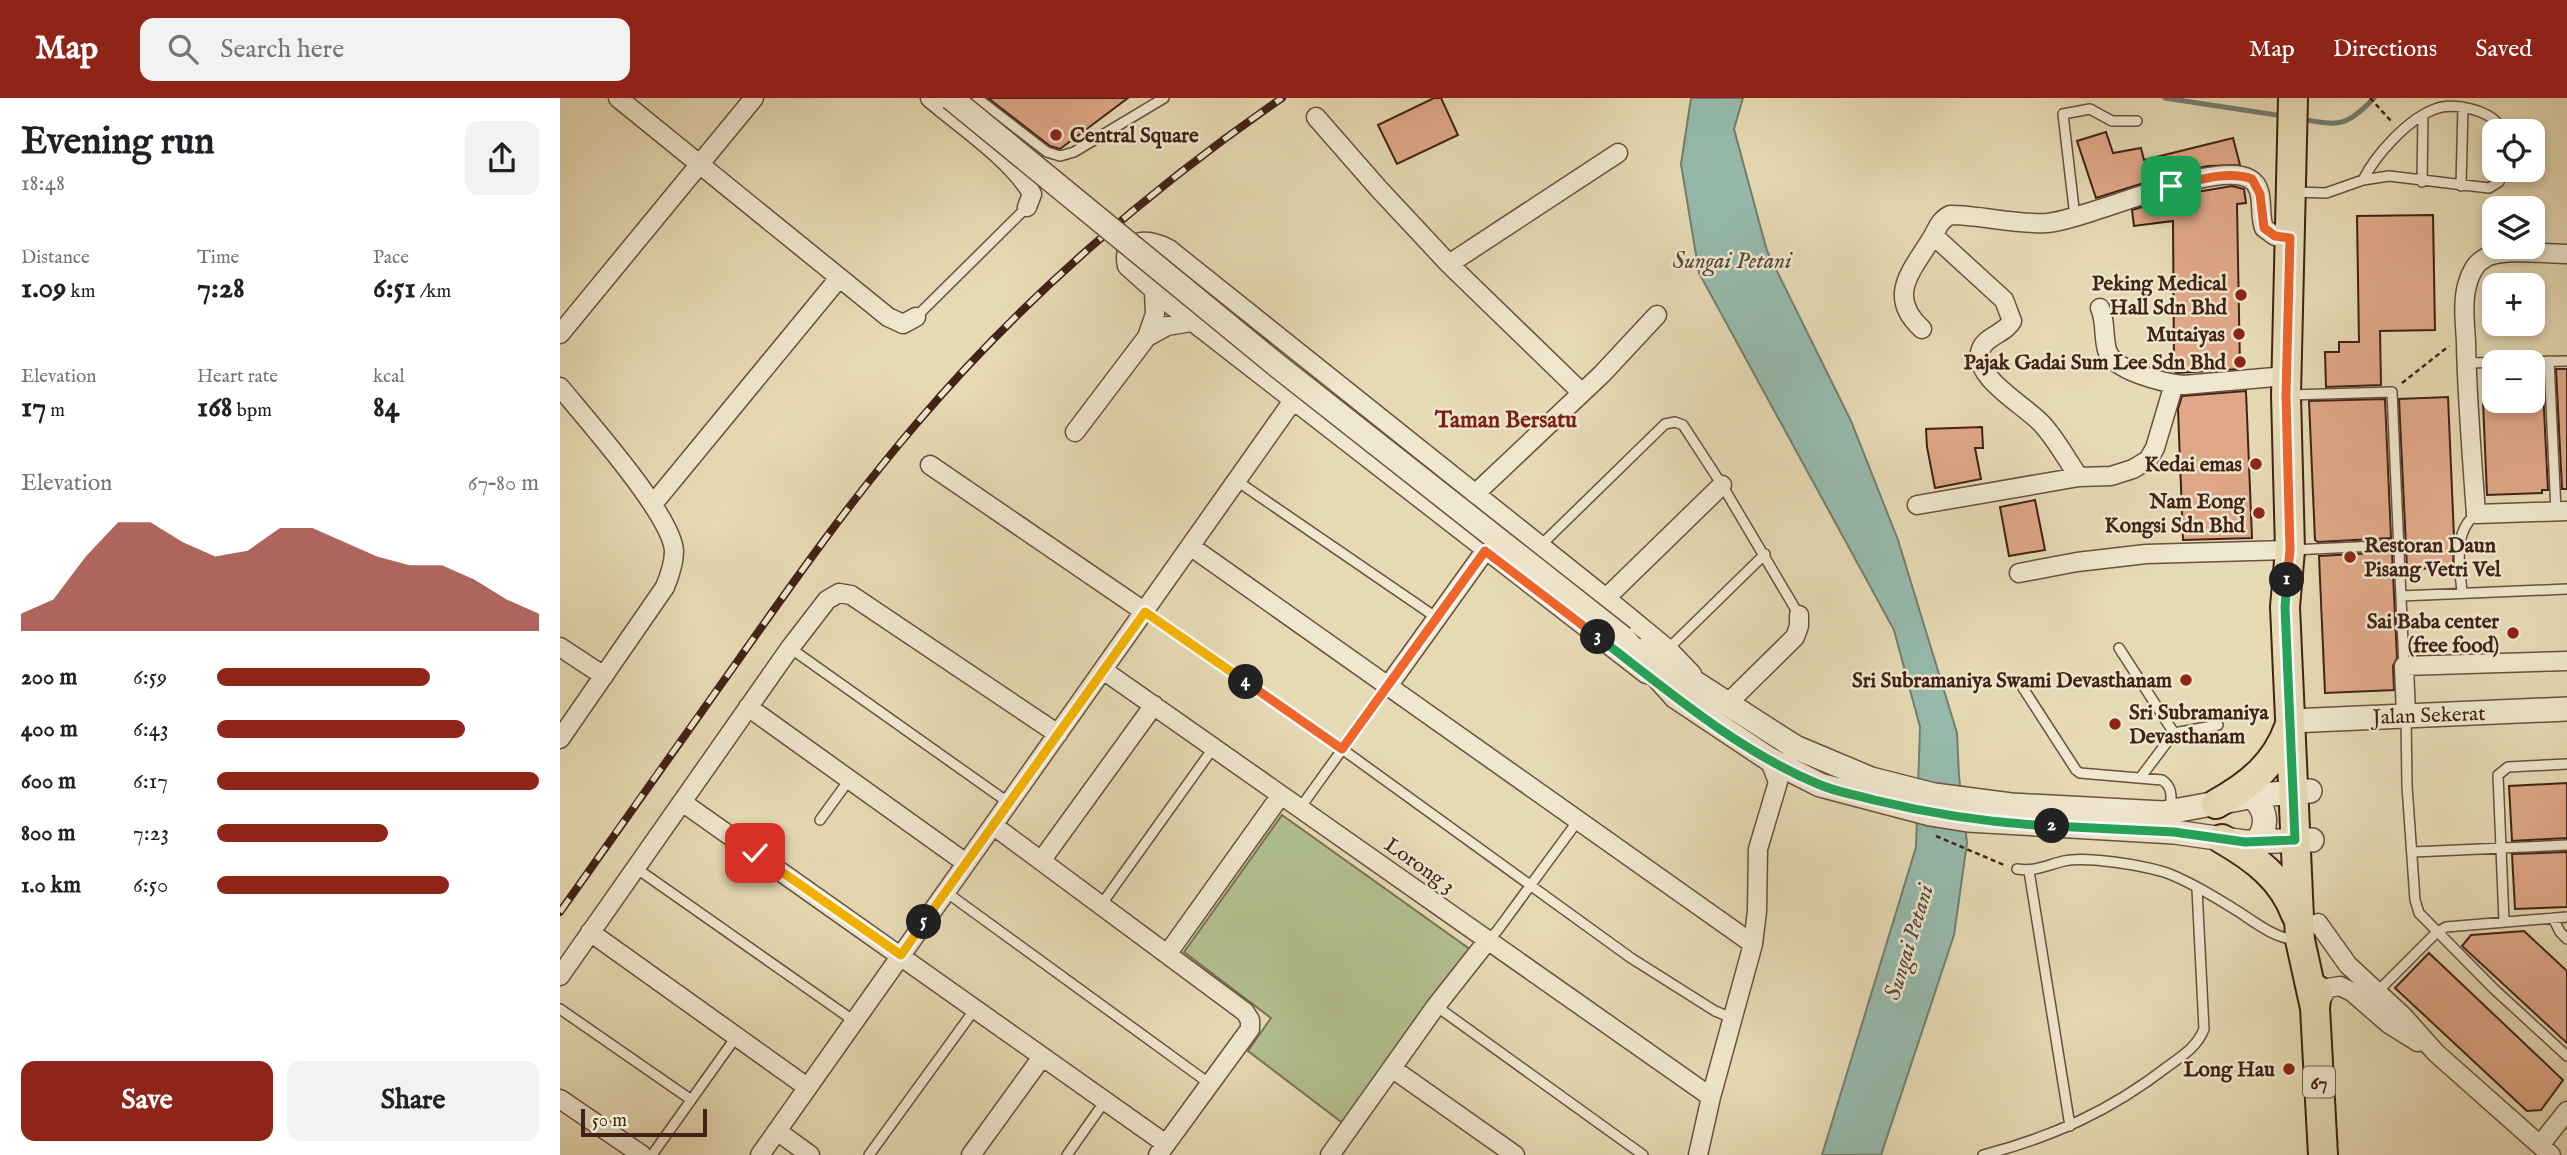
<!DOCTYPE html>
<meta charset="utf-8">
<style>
:root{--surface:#fff;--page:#f2f2f2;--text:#202124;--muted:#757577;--accent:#8f2418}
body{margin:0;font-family:"IM FELL English",serif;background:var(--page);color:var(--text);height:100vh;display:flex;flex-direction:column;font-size:26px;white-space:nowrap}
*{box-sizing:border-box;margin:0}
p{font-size:23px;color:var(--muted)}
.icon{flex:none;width:38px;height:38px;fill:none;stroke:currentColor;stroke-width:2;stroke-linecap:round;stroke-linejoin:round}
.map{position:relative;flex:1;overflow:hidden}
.sheet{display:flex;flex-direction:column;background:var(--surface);width:560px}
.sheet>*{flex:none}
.buttons{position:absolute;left:1922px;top:21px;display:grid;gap:14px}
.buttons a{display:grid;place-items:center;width:63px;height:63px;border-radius:14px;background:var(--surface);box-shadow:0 4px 10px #0003;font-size:35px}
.scale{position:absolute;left:21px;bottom:18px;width:126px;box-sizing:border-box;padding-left:7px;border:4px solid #412216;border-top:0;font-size:19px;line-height:24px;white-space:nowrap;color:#412216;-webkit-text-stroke:5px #efe7ce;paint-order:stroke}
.pin{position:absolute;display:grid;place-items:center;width:60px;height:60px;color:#fff;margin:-30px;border-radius:14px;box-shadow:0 4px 10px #0006}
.km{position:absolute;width:35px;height:35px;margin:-18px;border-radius:50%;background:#222;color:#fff;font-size:19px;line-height:35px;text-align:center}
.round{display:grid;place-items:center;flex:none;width:74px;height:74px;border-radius:14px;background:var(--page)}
.head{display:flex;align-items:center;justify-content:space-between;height:119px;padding:0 21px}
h1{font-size:38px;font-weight:700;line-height:52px}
.metrics{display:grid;grid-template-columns:repeat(3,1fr);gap:10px;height:119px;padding:7px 21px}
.metrics div{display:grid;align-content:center}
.metrics b{font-size:30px;font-weight:700}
.metrics small{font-size:19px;font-weight:400}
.metrics p{font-size:19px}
.chart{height:196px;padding:14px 21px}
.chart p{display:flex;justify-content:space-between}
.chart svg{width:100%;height:126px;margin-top:7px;fill:var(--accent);opacity:.7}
.button{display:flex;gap:14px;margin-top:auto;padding:14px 21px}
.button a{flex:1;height:80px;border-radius:14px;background:var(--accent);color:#fff;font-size:28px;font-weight:700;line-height:80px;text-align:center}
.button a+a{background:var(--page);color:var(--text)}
ul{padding:0 21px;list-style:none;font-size:23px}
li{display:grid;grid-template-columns:112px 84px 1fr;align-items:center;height:52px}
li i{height:18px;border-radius:9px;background:var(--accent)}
header{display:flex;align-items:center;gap:42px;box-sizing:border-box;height:98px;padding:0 35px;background:var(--accent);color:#fff}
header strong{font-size:33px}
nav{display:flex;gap:38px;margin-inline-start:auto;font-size:24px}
.search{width:490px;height:63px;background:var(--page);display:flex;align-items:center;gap:18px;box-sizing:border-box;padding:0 24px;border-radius:14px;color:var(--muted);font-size:26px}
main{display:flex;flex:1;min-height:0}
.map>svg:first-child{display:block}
.green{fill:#b2c090;stroke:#7a7153;stroke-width:2}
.water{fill:#96bbad;stroke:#747e71;stroke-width:2}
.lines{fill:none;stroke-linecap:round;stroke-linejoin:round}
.stream{stroke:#747e71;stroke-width:5}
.building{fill:#e0a888;stroke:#412216;stroke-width:2}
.service-casing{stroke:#6a503e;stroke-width:12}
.minor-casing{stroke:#6a503e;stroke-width:21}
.tertiary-casing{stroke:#6a503e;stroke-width:26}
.primary-casing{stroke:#412216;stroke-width:32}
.path{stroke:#412216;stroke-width:2.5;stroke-dasharray:5 3.5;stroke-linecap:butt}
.service{stroke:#efe7ce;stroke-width:9}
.minor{stroke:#efe7ce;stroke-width:18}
.tertiary{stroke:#efe7ce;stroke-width:23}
.primary{stroke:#e6dab4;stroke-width:28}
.rail-casing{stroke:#412216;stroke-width:8}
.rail{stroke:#efe7ce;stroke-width:5;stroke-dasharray:16;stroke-linecap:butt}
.tertiary-bridge-casing{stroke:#6a503e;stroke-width:26;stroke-linecap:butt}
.tertiary-bridge{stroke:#efe7ce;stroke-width:23}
.split-1-casing{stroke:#fff;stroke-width:14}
.split-2-casing{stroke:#fff;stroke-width:14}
.split-3-casing{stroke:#fff;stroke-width:14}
.split-4-casing{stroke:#fff;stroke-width:14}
.split-5-casing{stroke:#fff;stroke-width:14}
.split-6-casing{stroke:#fff;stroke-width:14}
.split-1{stroke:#f0652b;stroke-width:9}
.split-2{stroke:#22a559;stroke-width:9}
.split-3{stroke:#22a559;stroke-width:9}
.split-4{stroke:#f0652b;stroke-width:9}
.split-5{stroke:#f5b400;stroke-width:9}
.split-6{stroke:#f5b400;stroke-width:9}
.poi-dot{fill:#8f2418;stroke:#efe7ce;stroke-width:2.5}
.labels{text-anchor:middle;stroke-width:5;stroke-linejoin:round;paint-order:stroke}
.shield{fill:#efe7ce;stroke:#755d4d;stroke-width:2}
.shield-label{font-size:19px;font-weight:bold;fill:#412216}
.poi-label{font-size:21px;font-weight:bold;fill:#412216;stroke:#efe7ce;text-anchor:end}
.street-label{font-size:21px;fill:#412216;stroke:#efe7ce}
.water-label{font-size:23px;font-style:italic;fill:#56483c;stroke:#efe7ce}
.neighbourhood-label{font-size:23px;font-weight:bold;fill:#7a1f14;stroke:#efe7ce}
</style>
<header>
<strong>Map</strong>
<div class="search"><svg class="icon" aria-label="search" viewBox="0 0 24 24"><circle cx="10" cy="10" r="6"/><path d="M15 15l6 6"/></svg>Search here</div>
<nav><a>Map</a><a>Directions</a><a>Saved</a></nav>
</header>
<main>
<section class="sheet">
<div class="head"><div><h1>Evening run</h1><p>18:48</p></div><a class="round"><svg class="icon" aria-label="share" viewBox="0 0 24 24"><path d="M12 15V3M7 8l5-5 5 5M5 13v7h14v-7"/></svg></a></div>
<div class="metrics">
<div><p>Distance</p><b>1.09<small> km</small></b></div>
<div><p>Time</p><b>7:28</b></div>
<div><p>Pace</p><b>6:51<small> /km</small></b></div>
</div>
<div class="metrics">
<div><p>Elevation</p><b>17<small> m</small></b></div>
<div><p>Heart rate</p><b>168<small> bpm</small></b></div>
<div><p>kcal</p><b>84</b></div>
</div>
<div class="chart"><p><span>Elevation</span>67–80 m</p>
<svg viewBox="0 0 160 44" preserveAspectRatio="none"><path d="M0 44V38L10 33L20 18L30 6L40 6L50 13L60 18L70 16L80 8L90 8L100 13L110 18L120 21L130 21L140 26L150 33L160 38V44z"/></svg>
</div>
<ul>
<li><b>200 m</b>6:59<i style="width:66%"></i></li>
<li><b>400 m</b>6:43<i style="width:77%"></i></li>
<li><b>600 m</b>6:17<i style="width:100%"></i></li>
<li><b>800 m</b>7:23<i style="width:53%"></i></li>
<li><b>1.0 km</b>6:50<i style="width:72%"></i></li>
</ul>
<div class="button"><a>Save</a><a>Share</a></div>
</section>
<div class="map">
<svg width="2007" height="1057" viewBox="0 0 2007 1057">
<rect width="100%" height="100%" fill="#e6dab4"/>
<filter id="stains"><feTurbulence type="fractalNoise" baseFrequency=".00286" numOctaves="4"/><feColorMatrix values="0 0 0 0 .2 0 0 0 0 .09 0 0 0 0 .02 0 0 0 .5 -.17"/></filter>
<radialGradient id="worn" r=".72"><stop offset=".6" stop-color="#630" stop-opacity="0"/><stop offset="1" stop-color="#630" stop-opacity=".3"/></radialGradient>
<!-- green -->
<path class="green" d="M 722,717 L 911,852 L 784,1026 L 688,953 L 711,920 L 624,854 Z"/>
<!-- water -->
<path class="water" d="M 1131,0 L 1183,0 L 1174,31 L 1207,153 L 1291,323 L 1338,442 L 1397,635 L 1399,678 L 1407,745 L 1394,837 L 1321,1057 L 1262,1057 L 1356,749 L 1360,629 L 1334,532 L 1139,175 L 1121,66 Z"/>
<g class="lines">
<!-- stream -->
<path class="stream" d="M 1605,0 L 1723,18
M 1739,21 C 1780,27 1784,31 1814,0"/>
</g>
<!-- building -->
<path class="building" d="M 428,0 L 568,0 L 500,51 L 490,48 Z
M 874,0 L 881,0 L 898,37 L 837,66 L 818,27 Z
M 1546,34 L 1553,55 L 1581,50 L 1584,62 L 1673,40 L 1680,67 L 1648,68 L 1619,74 L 1536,100 L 1517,43 Z
M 1672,88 L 1684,91 L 1686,105 L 1677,106 L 1680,271 L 1617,275 L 1614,273 L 1613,123 L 1574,128 L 1572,112 L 1625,96 Z
M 1873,117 L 1875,232 L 1820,233 L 1821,287 L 1766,289 L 1765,254 L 1779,254 L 1779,244 L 1799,244 L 1797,118 Z
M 1996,271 L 2007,271 L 2007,391 L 2002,391 Z
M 1972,272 L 1982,272 L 1988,392 L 1982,392 L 1982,395 L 1927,397 L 1923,303 L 1972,303 Z
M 1686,293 L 1692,440 L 1623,442 L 1618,311 L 1622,298 Z
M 1888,299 L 1894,439 L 1893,470 L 1847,471 L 1839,301 Z
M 1825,301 L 1831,440 L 1758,444 L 1755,442 L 1749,303 Z
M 1422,329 L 1423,350 L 1415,350 L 1421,381 L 1375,390 L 1367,349 L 1366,331 Z
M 1475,402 L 1485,452 L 1449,458 L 1440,409 Z
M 1832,454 L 1837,560 L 1833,568 L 1834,592 L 1765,595 L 1759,458 Z
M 2007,685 L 2007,740 L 1952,743 L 1949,688 Z
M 2007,754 L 2007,809 L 1955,811 L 1952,756 Z
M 1964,833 L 2007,873 L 2007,945 L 1902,848 L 1911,837 Z
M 1869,855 L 2003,982 L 1981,1012 L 1967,1013 L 1835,890 Z"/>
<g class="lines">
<!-- service casing -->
<g class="service-casing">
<path id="service" d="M 417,0 L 487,54 L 500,58 L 514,54 L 604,0
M 1941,33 C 1939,22 1928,17 1918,13 C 1905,9 1888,6 1875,11 C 1848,21 1816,56 1803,82 L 1829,78 L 1929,90 L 1939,84 L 1943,72
M 1862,84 L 1863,17
M 1901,88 L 1903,9
M 1734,94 L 1766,95 L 1803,82
M 1515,119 L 1503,16 L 1530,11 L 1552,23 L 1577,23
M 356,219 L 467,109
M 1989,263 L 1996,413
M 1906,265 L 2007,263
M 1730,297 L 1832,294 L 1844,568
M 677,383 L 877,520
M 980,448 L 1105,326 L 1115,324 L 1123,327 L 1162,387 L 1239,517
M 1732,452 L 1838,447
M 1902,495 C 1900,468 1892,435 1916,416
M 1841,498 L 2007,491
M 585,514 L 782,651 L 1071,860 L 1155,913 L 1174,921
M 230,550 L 449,705
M 1559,550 L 1614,635
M 1108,551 L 1205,456
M 1463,590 L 1516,672 L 1520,675 L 1602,682 C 1613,689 1611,699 1611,711
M 1846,618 L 1847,688 L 1855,802 L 1859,815 L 1934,891 L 2007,958
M 1580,680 L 1614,635 L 1658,627
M 740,710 L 828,588
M 260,722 L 289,682
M 1853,754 L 2007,747
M 76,770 L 294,923
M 1457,771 C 1475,774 1487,767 1504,763 C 1527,758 1580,767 1604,774 C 1625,781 1660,802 1679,814 C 1697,826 1715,840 1736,842
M 1469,773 L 1510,1028
M 386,794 L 650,986
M 541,807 L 654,649
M 1993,820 L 2000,834 L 2007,841
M 1944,823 L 1938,677 L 1948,669 L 2007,666
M 928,842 L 937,833 L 1017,724
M 1817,894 L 1876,835 L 1886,829 L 2007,819
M 876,908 L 1083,1057
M 0,911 L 130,1001
M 92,1057 L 176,939
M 309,1057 L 415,911
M 507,1057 L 545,1003
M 1423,1057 C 1492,1039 1550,1013 1607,969 C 1622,958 1637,949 1644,931 L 1637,791"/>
</g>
<!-- minor casing -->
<g class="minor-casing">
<path id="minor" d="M 58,0 L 328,219 L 343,226 L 356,219
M 370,0 C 400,26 453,61 472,96 L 467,109
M 756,19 L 818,90 L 889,166 L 1022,295
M 1374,138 L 1444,202 L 1452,223 C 1446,235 1426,238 1421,251 C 1410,278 1466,308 1482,326 C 1496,341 1507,362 1519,379
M 2007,156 C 1986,156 1938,149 1922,162 C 1915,166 1910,177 1908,184 C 1902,202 1905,225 1906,244 C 1907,301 1912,359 1916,416 L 2007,413
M 889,166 L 1058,55
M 1540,210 C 1546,223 1543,238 1547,252 C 1553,273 1604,285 1624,287 L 1726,278
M 1362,231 C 1327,199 1350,175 1370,143 C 1377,133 1378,123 1390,117 C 1422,117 1455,127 1487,125 C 1530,121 1655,61 1690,81 C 1706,90 1698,115 1704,130 L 1715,138 L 1730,140
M 0,236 L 194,0
M 587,239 L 607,228 L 631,224
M 0,289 C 26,321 112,417 114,453 C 114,466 110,477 105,489 L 0,641
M 515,334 L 587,239 L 595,216 L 594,193
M 370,367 L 585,514
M 914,397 L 1042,276 L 1097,217
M 93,406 L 279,180
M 1357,407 L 1519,379 L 1551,378 L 1573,371 L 1588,362 L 1595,350 L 1614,286
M 630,448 L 1193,846
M 1459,475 L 1517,464 L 1586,456 L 1730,452
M 1046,500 L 1162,387
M 0,549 L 44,578
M 543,572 L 1151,999
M 1086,576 L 607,204 L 567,168 C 560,139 591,140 609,151 L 1046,500 L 1108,551 L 1132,576
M 828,588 L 925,453
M 1166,607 L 1235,539 L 1239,528 L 1239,517
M 188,609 L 406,765
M 1846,617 L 1844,568 L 2007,563
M 122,704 L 606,1046
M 434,728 L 685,914 L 690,922 L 690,931 L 598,1057
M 481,763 L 594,607
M 1758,825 L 1788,867 L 1843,918 L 1876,955 L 1991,1057
M 30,834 L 247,989
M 608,855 L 721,697
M 0,878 L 230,550 L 267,502 L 279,495 L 291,497 L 498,636
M 1757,907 L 1768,890 L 1780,888 L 1792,894 L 1829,926 L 1858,944
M 833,971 L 955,1057
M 0,1001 L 82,1057
M 217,1033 L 250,1057
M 1980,1047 L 2007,1013
M 200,1057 L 732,304
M 411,1057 L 482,959
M 770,1057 L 876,908 L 928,842
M 1138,1057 L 1151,999 L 1193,846 L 1197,813 L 1198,751 L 1218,684 L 1209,661"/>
</g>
<!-- tertiary casing -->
<g class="tertiary-casing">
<path id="tertiary" d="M 1063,540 L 1116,599 L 1209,661 L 1260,687 L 1370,716 L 1408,722 L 1614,734 L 1685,744 L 1752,742
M 1084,552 L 1235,649 L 1311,681 L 1374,697 L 1451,707 L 1603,715 L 1700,697 L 1750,693
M 1731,623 L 2007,611
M 1691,698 C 1707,711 1709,728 1696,744"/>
</g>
<!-- primary casing -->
<g class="primary-casing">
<path id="primary" d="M 1733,0 L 1726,297 L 1730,452 L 1725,509 L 1740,842 L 1755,910
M 1656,706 C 1690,687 1716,666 1729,629
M 1662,741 C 1695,760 1723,781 1736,817
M 1757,892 L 1755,910 L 1763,1057"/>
</g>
<!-- path -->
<path class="path" d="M 1810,0 L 1832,24
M 1842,285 L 1889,248
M 1376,738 L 1444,767"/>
<!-- service -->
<use href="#service" class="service"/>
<!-- minor -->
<use href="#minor" class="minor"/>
<!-- tertiary -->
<use href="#tertiary" class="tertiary"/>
<!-- primary -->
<use href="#primary" class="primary"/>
<!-- rail casing -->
<g class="rail-casing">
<path id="rail" d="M 0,814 C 57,733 114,652 172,571 C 231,487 290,403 357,325 C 461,202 590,91 722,0"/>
</g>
<!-- rail -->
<use href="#rail" class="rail"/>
<!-- tertiary-bridge casing -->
<g class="tertiary-bridge-casing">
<path id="tertiary-bridge" d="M 391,0 L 719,269 L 1063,540"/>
</g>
<!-- tertiary-bridge -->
<use href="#tertiary-bridge" class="tertiary-bridge"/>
</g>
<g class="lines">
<!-- split-1 casing -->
<g class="split-1-casing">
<path id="split-1" d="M 1611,88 C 1636,83 1667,72 1692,81 L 1700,96 L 1704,130 L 1715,138 L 1730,140 L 1726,297 L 1730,452 L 1727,482"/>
</g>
<!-- split-2 casing -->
<g class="split-2-casing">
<path id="split-2" d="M 1492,728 L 1614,734 L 1685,744 L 1735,742 L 1725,509 L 1727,482"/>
</g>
<!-- split-3 casing -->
<g class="split-3-casing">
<path id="split-3" d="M 1038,539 C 1108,593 1177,652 1258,686 C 1276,694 1296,697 1314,702 C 1376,717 1429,725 1492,728"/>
</g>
<!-- split-4 casing -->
<g class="split-4-casing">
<path id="split-4" d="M 686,584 L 782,651 L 925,453 L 1038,539"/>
</g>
<!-- split-5 casing -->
<g class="split-5-casing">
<path id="split-5" d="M 364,824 L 585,514 L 686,584"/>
</g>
<!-- split-6 casing -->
<g class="split-6-casing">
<path id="split-6" d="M 195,755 L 341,857 L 364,824"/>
</g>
<!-- split-1 -->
<use href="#split-1" class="split-1"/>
<!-- split-2 -->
<use href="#split-2" class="split-2"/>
<!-- split-3 -->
<use href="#split-3" class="split-3"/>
<!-- split-4 -->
<use href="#split-4" class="split-4"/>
<!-- split-5 -->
<use href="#split-5" class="split-5"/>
<!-- split-6 -->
<use href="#split-6" class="split-6"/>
</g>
<!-- markers -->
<g class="poi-dot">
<circle cx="496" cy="37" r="7"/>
<circle cx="1681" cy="197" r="7"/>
<circle cx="1679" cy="236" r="7"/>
<circle cx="1680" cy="264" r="7"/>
<circle cx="1696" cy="366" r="7"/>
<circle cx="1699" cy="415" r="7"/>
<circle cx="1790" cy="459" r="7"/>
<circle cx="1953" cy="535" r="7"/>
<circle cx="1626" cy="582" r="7"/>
<circle cx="1555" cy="626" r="7"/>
<circle cx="1729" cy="971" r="7"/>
</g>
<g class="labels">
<!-- shield labels -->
<rect class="shield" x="1743" y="968.5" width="32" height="31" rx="5"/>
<g class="shield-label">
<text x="1759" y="991">67</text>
</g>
<!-- poi labels -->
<g class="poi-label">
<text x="510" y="44" text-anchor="start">Central Square</text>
<text x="1667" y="192">Peking Medical<tspan x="1667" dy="24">Hall Sdn Bhd</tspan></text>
<text x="1665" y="243">Mutaiyas</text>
<text x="1666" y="271">Pajak Gadai Sum Lee Sdn Bhd</text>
<text x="1682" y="373">Kedai emas</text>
<text x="1685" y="410">Nam Eong<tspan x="1685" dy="24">Kongsi Sdn Bhd</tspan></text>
<text x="1804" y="454" text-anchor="start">Restoran Daun<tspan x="1804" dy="24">Pisang Vetri Vel</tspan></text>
<text x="1939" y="530">Sai Baba center<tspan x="1939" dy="24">(free food)</tspan></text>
<text x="1612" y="589">Sri Subramaniya Swami Devasthanam</text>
<text x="1569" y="621" text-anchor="start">Sri Subramaniya<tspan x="1569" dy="24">Devasthanam</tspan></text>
<text x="1715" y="978">Long Hau</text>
</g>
<!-- street labels -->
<g class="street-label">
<text transform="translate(1869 617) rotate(-2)" y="7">Jalan Sekerat</text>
<text transform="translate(860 767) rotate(35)" y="7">Lorong 3</text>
</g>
<!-- water labels -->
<g class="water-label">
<text x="1172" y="170">Sungai Petani</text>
<text transform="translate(1348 844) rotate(-73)" y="8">Sungai Petani</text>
</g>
<!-- neighbourhood labels -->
<g class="neighbourhood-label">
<text x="946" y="329">Taman Bersatu</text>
</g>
</g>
<rect width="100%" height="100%" filter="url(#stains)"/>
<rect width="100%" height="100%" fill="url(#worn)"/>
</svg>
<div class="buttons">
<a><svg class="icon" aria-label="locate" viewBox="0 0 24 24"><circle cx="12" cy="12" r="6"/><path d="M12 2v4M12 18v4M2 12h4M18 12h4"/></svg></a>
<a><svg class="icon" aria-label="layers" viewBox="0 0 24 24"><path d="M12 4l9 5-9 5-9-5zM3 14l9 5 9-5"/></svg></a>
<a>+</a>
<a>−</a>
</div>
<div class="scale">50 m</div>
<div class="pin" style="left:1611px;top:88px;background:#1e9e55"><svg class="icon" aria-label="arrive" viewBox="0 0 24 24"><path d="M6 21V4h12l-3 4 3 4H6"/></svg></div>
<div class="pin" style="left:195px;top:755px;background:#d93025"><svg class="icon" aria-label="check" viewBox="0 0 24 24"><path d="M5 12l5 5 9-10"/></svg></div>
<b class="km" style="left:1727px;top:482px">1</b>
<b class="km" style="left:1492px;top:728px">2</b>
<b class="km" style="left:1038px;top:539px">3</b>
<b class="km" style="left:686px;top:584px">4</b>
<b class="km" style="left:364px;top:824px">5</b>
</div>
</main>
